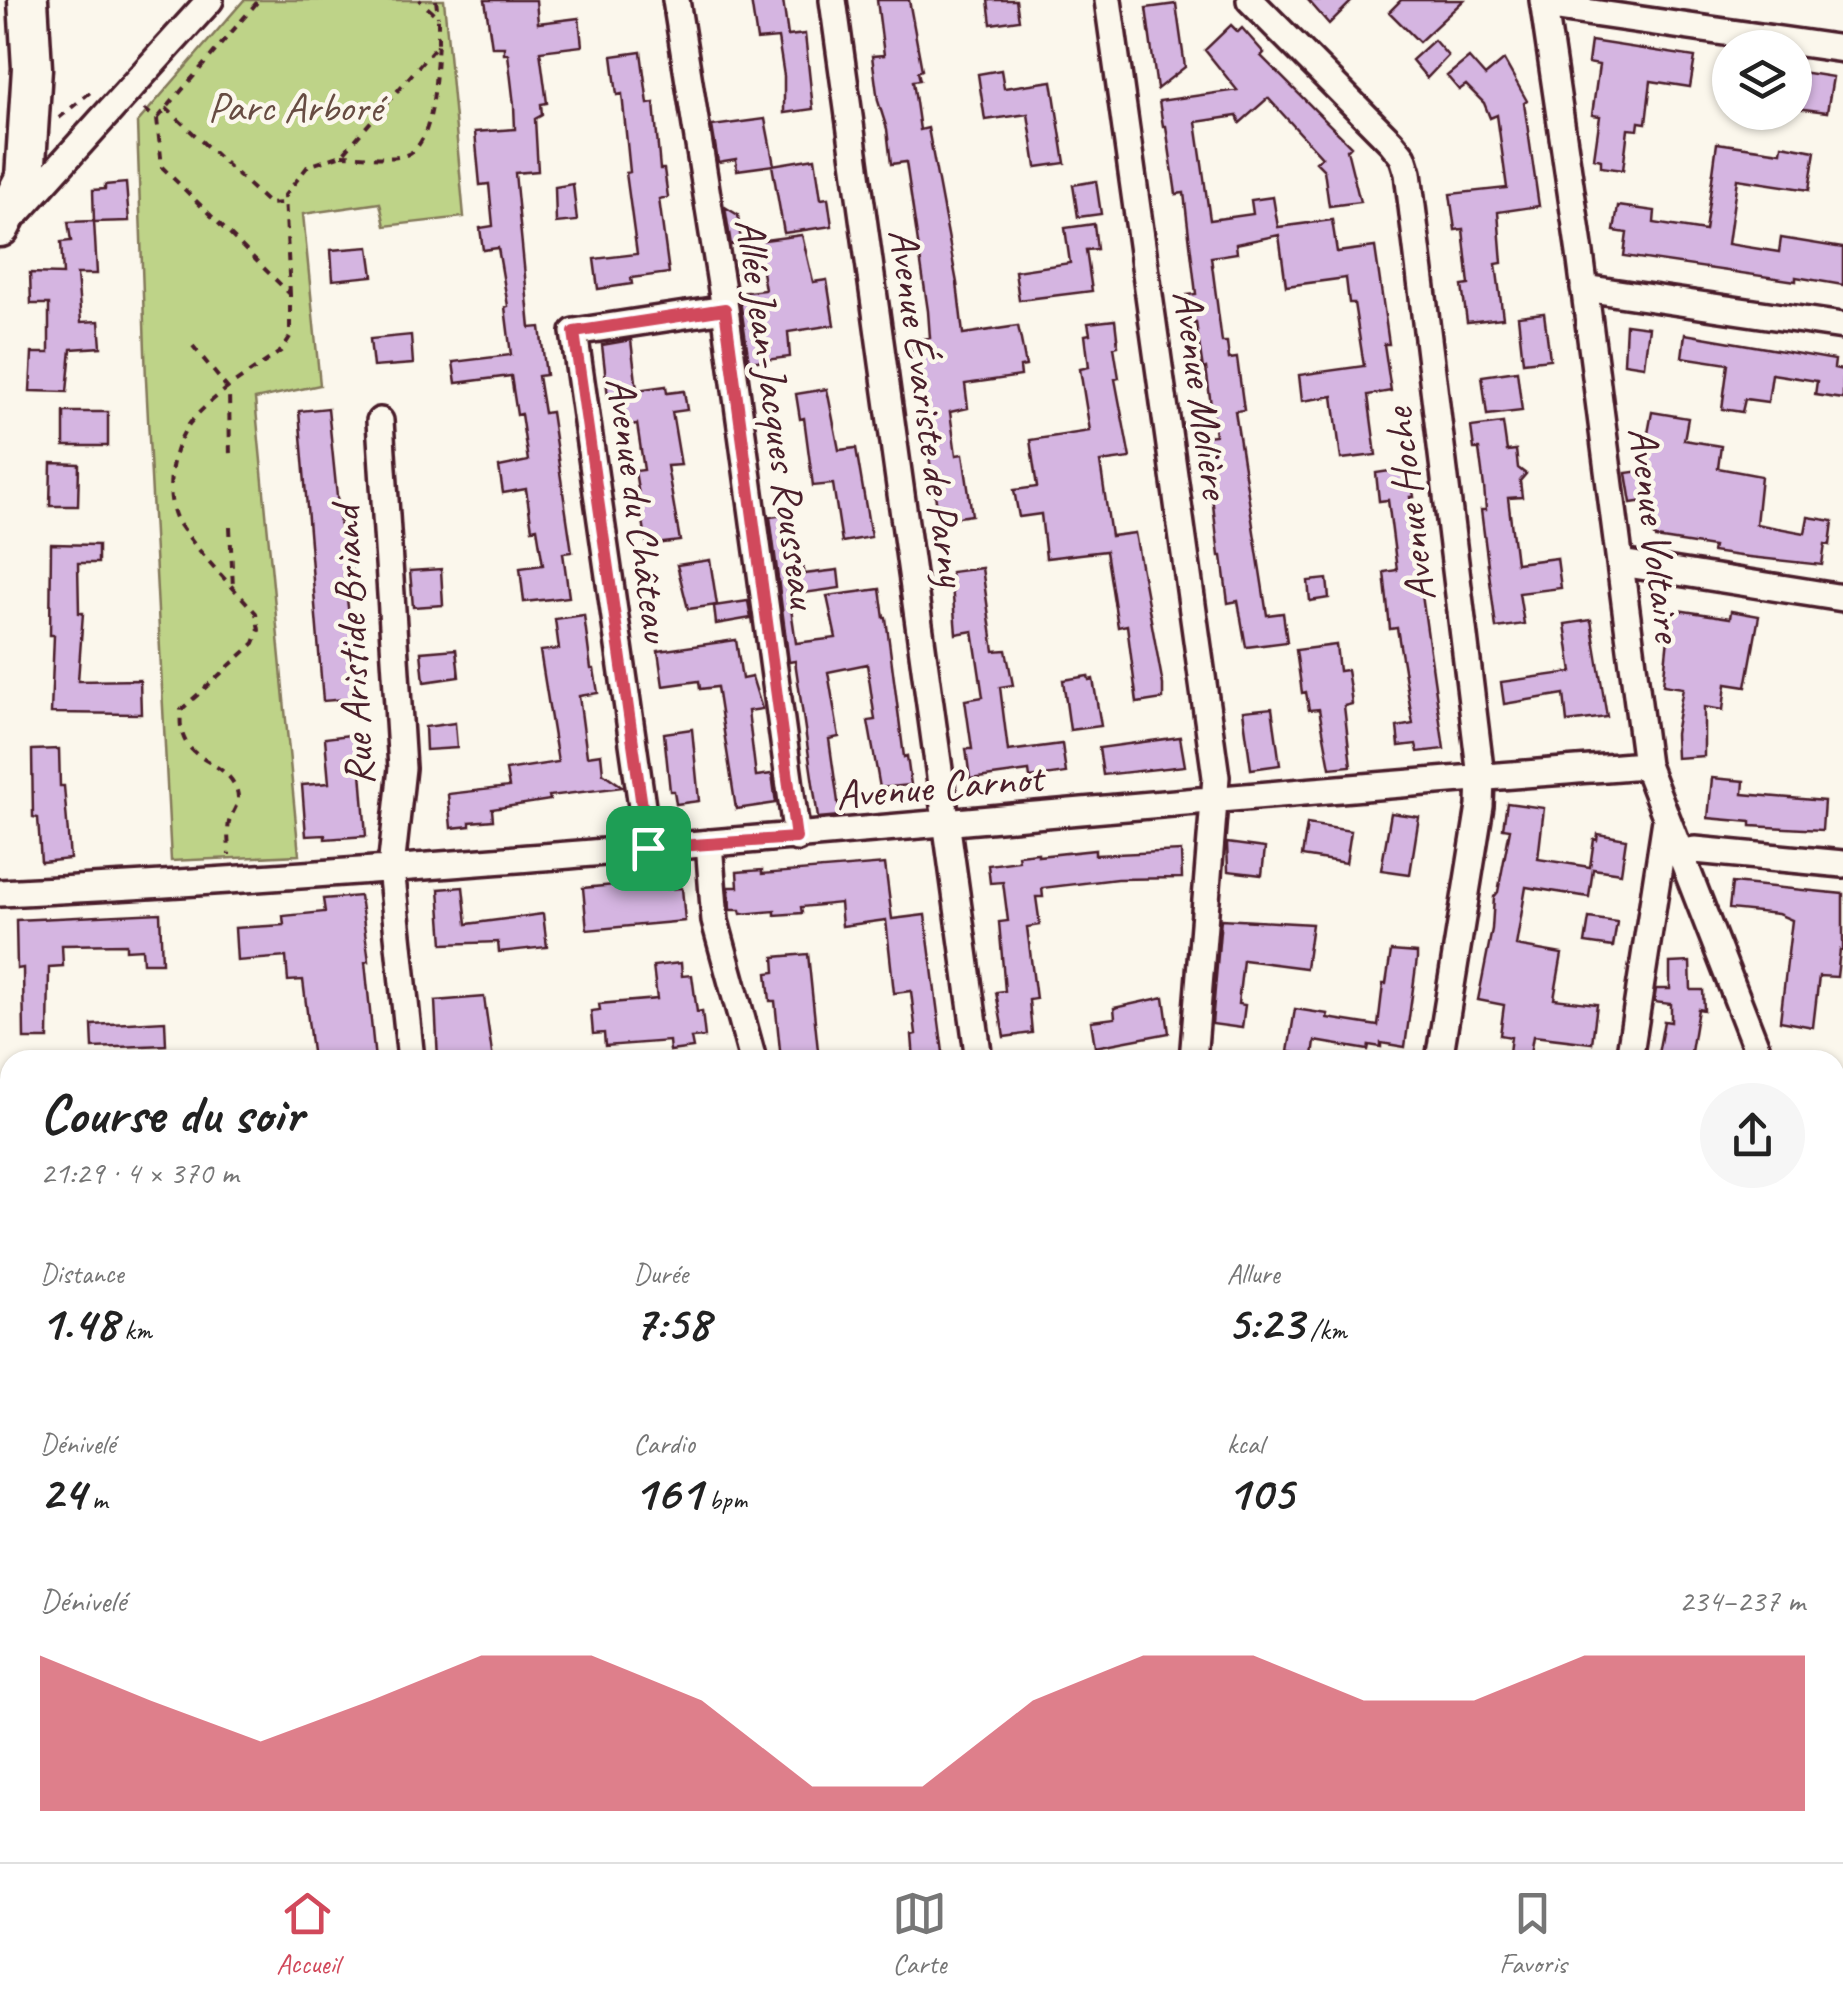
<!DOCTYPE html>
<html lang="fr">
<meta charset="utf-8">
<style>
:root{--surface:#fff;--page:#f6f6f6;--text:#222;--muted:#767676;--line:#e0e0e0;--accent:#d1495b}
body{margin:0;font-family:Caveat,sans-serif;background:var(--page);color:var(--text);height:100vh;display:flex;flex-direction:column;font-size:38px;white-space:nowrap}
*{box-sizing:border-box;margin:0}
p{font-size:32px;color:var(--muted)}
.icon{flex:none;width:55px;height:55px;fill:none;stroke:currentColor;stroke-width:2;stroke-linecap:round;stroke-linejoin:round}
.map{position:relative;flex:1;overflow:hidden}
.drawer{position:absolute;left:0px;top:1050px;width:1845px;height:812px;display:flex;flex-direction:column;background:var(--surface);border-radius:30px 30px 0 0;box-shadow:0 2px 8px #0004}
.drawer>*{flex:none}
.fabs{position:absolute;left:1712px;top:30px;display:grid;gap:20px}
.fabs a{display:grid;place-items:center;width:100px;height:100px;border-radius:50%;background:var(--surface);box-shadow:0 2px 8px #0004;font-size:50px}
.pin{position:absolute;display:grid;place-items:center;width:85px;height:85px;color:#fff;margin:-42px;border-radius:20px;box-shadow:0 5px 15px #0006}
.round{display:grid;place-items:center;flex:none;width:105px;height:105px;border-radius:52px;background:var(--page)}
.headline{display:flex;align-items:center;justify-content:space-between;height:170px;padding:0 40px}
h1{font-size:55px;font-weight:700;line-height:75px}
.figures{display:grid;grid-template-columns:repeat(3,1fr);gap:15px;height:170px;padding:10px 40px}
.figures div{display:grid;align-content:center}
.figures b{font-size:50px;font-weight:700}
.figures small{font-size:28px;font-weight:400}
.figures p{font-size:28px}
.chart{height:280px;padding:20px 40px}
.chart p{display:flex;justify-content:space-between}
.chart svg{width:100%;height:180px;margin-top:10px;fill:var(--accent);opacity:.7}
.tabs{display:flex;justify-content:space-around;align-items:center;height:140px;border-top:2px solid var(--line);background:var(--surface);font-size:28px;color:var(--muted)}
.tabs a{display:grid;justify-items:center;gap:5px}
.tabs .current{color:var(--accent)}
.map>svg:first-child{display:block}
.green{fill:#bed388;stroke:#84795a;stroke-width:2.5}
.building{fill:#d5b5e1;stroke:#4a1f2b;stroke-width:2.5}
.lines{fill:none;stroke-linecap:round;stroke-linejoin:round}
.lane-casing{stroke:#4a1f2b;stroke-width:20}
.street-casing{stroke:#4a1f2b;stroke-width:32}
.secondary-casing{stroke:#4a1f2b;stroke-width:45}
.path{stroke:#4a1f2b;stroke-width:4;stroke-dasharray:8 8;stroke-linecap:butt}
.lane{stroke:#fbf7ec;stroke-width:12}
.street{stroke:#fbf7ec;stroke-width:25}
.secondary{stroke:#fbf7ec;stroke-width:38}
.route-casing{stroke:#fff;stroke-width:20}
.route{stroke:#d1495b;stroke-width:12}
.labels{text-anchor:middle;stroke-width:9;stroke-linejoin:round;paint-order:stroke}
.park-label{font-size:42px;fill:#674c42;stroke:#fbf7ec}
.street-label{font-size:42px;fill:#4a1f2b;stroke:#fbf7ec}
</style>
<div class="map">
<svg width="1843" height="1862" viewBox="0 0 1843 1862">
<rect width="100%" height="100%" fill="#fbf7ec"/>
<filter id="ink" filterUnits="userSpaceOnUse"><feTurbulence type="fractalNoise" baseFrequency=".01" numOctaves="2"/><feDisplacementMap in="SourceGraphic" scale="20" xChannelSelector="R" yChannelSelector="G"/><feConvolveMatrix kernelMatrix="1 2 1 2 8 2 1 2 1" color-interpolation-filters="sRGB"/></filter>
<g filter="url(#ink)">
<!-- green -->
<path class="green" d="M 244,0 L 444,0 L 464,217 L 385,226 L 380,203 L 303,214 L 320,385 L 255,399 L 299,855 L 171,861 L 146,380 L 137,123 Z"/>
<!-- building -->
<path class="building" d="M 485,0 L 536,0 L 538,23 L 579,18 L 582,46 L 540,51 L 547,103 L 541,104 L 542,115 L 535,119 L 538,171 L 515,173 L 530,328 L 540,327 L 546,375 L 538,376 L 544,413 L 551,412 L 572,552 L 563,553 L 569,597 L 524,602 L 520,568 L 543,565 L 537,528 L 532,529 L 526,489 L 503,493 L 499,467 L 528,461 L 521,414 L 517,415 L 511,376 L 456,383 L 453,362 L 511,355 L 505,307 L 508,306 L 498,248 L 483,250 L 480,228 L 493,226 L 489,184 L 480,185 L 475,132 L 515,129 L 514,105 L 508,54 L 504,54 L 504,47 L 492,47 Z
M 751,0 L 783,0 L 788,36 L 805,34 L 813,109 L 784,113 L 784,76 L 778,38 L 757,40 Z
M 877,0 L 909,0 L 922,70 L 918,72 L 920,80 L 913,81 L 920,130 L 928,128 L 957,283 L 963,334 L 1018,326 L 1021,340 L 1026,366 L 1020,367 L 1021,376 L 965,384 L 968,408 L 950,412 L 956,455 L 963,454 L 972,515 L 939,520 L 911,340 L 930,338 L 928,311 L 906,162 L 891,164 L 887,129 L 878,101 L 872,56 L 884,55 Z
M 988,0 L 1016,0 L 1019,20 L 991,24 Z
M 1308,0 L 1353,0 L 1329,24 Z
M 1401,0 L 1464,0 L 1419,42 L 1389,12 Z
M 1176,4 L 1185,67 L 1157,89 L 1146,8 Z
M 1231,25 L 1238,32 L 1242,28 L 1264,53 L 1261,56 L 1351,146 L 1347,150 L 1360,202 L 1329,206 L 1324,170 L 1316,162 L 1322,157 L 1268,98 L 1240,123 L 1237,116 L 1196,122 L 1210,220 L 1253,214 L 1251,200 L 1273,197 L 1278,227 L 1332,220 L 1337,252 L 1375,247 L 1389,344 L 1384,344 L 1391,391 L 1368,395 L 1376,455 L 1341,459 L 1333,396 L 1302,401 L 1299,375 L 1364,366 L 1354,303 L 1349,303 L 1346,278 L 1286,286 L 1279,235 L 1236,244 L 1237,253 L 1211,257 L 1222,342 L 1227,342 L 1229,359 L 1237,358 L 1244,410 L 1235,411 L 1267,615 L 1283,613 L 1287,642 L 1246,647 L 1238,601 L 1228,603 L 1222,556 L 1219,556 L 1205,436 L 1215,435 L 1206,368 L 1203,369 L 1196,323 L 1191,324 L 1187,295 L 1196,294 L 1184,193 L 1176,194 L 1166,126 L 1163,126 L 1159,101 L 1237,90 L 1205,50 Z
M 1434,40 L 1448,56 L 1427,78 L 1412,60 Z
M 1591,41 L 1695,57 L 1690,87 L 1651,81 L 1646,123 L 1639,122 L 1638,130 L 1628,129 L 1623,170 L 1601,167 L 1601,160 L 1594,158 L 1600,116 L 1592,115 L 1599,65 L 1588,63 Z
M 641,52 L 648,104 L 654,103 L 660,169 L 664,169 L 668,197 L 659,199 L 669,273 L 631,278 L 632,284 L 598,289 L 594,259 L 637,254 L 626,173 L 630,172 L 622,94 L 617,95 L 612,56 Z
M 1469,58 L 1485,76 L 1504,60 L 1527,101 L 1524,103 L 1539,206 L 1498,212 L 1502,263 L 1496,264 L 1503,318 L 1467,322 L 1462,286 L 1469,285 L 1463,229 L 1455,230 L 1450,194 L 1507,188 L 1497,115 L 1490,118 L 1484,103 L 1466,85 L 1459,90 L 1447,76 Z
M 1001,70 L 1004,88 L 1052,81 L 1065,163 L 1036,167 L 1028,114 L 985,120 L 978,74 Z
M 1801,72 L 1833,77 L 1827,112 L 1796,108 Z
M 765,119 L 774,165 L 737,170 L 736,159 L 718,162 L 712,126 Z
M 1717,143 L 1781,152 L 1782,145 L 1815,151 L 1809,190 L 1737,179 L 1728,244 L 1779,252 L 1781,238 L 1843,248 L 1843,285 L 1796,277 L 1796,281 L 1624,256 L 1627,233 L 1614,231 L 1618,206 L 1655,211 L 1654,223 L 1705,231 Z
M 815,158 L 821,199 L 828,198 L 832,226 L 784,233 L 772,165 Z
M 1096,181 L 1101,214 L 1078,217 L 1073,185 Z
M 126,183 L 129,221 L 94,222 L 93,190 L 105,189 L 105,185 Z
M 573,184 L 577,221 L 556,223 L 555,187 Z
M 725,207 L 738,215 L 741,243 L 731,245 Z
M 94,221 L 97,274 L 77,274 L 81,322 L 99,321 L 101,347 L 71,349 L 67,392 L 30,391 L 32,353 L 49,353 L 49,304 L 31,304 L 30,273 L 63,274 L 61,242 L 71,241 L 68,222 Z
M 1094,224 L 1097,249 L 1086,250 L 1092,291 L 1019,300 L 1015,271 L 1070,263 L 1065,228 Z
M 802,235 L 813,282 L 827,280 L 834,325 L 788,332 L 790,357 L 749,362 L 739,293 L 765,290 L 757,241 Z
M 369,247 L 373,276 L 333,280 L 331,250 Z
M 1544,313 L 1550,359 L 1523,362 L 1518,316 Z
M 1115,320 L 1118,346 L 1114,347 L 1119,378 L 1115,379 L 1130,458 L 1100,462 L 1111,536 L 1135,533 L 1163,685 L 1163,699 L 1137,703 L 1127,625 L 1118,627 L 1106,551 L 1046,558 L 1041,514 L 1019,517 L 1014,490 L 1037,487 L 1030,440 L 1090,431 L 1080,369 L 1089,367 L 1085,335 L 1090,334 L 1088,323 Z
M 1626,324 L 1649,327 L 1644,366 L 1624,363 Z
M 1685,334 L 1835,360 L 1834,368 L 1843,370 L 1843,399 L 1815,395 L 1817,381 L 1772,374 L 1768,402 L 1745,399 L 1742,412 L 1722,409 L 1728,364 L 1682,357 Z
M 411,335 L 413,364 L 373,367 L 370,339 Z
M 631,340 L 637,390 L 666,386 L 667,393 L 684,391 L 687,410 L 672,412 L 681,465 L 667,466 L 680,541 L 647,545 L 635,471 L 644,470 L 637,424 L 623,426 L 619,396 L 608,397 L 602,345 Z
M 1517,371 L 1522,411 L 1487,415 L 1482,376 Z
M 827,389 L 839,450 L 856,448 L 871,537 L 842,542 L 833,484 L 813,486 L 804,418 L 800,419 L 796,394 Z
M 328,408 L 341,536 L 348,535 L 352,574 L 344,574 L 359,698 L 323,701 L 299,411 Z
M 64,412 L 108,412 L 108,446 L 64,446 Z
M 1652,412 L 1688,418 L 1684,440 L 1721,446 L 1718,468 L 1761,476 L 1756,524 L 1805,533 L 1808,517 L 1833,521 L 1830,545 L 1825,544 L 1822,565 L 1740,556 L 1712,552 L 1713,547 L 1656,538 L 1648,528 L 1651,500 L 1631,503 L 1626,473 L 1641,471 Z
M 1503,423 L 1507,451 L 1516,450 L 1518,468 L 1526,474 L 1520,481 L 1522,497 L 1508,498 L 1516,563 L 1557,558 L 1561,588 L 1519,593 L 1524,624 L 1496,628 L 1481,510 L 1486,510 L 1484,487 L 1479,449 L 1474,449 L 1471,427 Z
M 51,463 L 79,464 L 78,506 L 50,506 Z
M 1410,468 L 1414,497 L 1410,497 L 1423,580 L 1420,581 L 1444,749 L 1418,752 L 1416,744 L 1399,746 L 1397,727 L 1413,724 L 1397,628 L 1390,629 L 1384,572 L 1397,570 L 1388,500 L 1379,501 L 1376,473 Z
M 791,514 L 797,563 L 802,563 L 804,574 L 838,570 L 840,588 L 789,595 L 796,643 L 836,638 L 827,596 L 880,589 L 884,618 L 886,618 L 904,757 L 907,756 L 911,785 L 880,788 L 868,721 L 875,720 L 867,664 L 828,672 L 839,737 L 829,739 L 840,816 L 818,818 L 795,661 L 789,662 L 770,517 Z
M 51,544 L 98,545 L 98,563 L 78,563 L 79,613 L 83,613 L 78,681 L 140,680 L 141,714 L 51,713 L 54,635 L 50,635 Z
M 710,560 L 717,605 L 688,609 L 677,565 Z
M 982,568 L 994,651 L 1006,650 L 1013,685 L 1000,687 L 1008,751 L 1062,744 L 1066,773 L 1030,778 L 1029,771 L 970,779 L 966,749 L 972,749 L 965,700 L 983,697 L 973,631 L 956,634 L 951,572 Z
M 441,569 L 443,605 L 413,607 L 410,571 Z
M 1327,579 L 1329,598 L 1310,601 L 1308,581 Z
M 748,601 L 751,618 L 716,624 L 714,606 Z
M 1671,609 L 1730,618 L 1731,611 L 1759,616 L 1746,687 L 1726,684 L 1723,710 L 1704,707 L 1704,756 L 1676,758 L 1675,734 L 1683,688 L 1663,685 Z
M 584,615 L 591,669 L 594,669 L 598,693 L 579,696 L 587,756 L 601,754 L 603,773 L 623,787 L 549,796 L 550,800 L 492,809 L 493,820 L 470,822 L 470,826 L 451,828 L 448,794 L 509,787 L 506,770 L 558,762 L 540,651 L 559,649 L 555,619 Z
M 1591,620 L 1607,717 L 1567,722 L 1564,694 L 1504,704 L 1501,682 L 1572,672 L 1565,624 Z
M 736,640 L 742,679 L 752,677 L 762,709 L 748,711 L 756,776 L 772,774 L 776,803 L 736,809 L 717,687 L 700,689 L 699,681 L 663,686 L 658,651 Z
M 1336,645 L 1339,671 L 1347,670 L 1350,689 L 1352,704 L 1344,706 L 1351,766 L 1330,768 L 1319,709 L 1309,710 L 1306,692 L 1302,693 L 1296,650 Z
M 456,649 L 459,677 L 424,682 L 421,652 Z
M 1088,676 L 1089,680 L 1093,679 L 1101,726 L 1070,730 L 1063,680 Z
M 1272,708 L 1280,765 L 1251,769 L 1243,711 Z
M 455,723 L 457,748 L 426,750 L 425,727 Z
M 692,729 L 699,801 L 676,804 L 674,791 L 670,791 L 664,733 Z
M 358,734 L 366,836 L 325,839 L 325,835 L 306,836 L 302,785 L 329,783 L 325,738 Z
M 1180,737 L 1185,766 L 1103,775 L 1099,748 Z
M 59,749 L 60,786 L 64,786 L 70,859 L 41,862 L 38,818 L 33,817 L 32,750 Z
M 1712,778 L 1744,781 L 1743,794 L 1824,801 L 1822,830 L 1751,826 L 1751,822 L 1708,818 Z
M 1507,803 L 1544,808 L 1538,859 L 1590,867 L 1594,839 L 1597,840 L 1598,834 L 1626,839 L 1621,873 L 1593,869 L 1589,897 L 1526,887 L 1516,946 L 1562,954 L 1554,999 L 1597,1004 L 1592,1043 L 1533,1036 L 1529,1060 L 1508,1060 L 1511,1037 L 1500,1035 L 1504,1005 L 1478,1000 L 1492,929 L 1494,897 L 1498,892 L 1510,829 L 1503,828 Z
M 1391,813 L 1419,817 L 1410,874 L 1381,870 Z
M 1307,824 L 1351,831 L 1346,863 L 1302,856 Z
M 1227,843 L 1265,848 L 1262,875 L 1228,871 Z
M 1095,850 L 1095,855 L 1181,851 L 1182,878 L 1117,879 L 1042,888 L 1043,897 L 1036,897 L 1040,925 L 1027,927 L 1036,999 L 1029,1000 L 1032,1033 L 1004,1037 L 996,992 L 1005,991 L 999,922 L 1008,921 L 1003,882 L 990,883 L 988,865 L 1019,861 L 1018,855 L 1038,853 L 1038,856 Z
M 885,864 L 892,919 L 925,915 L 944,1060 L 914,1060 L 912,1035 L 916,1034 L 911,991 L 894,993 L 886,920 L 842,926 L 840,903 L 801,907 L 802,913 L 775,915 L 775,911 L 741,914 L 740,910 L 730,910 L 729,887 L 738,887 L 737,872 L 762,870 L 762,874 Z
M 667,880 L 668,889 L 682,888 L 685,921 L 587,930 L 583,888 Z
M 1732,883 L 1843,894 L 1843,951 L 1840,950 L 1837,977 L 1819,976 L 1813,1027 L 1780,1021 L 1792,920 L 1778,914 L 1729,909 Z
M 463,887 L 467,924 L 543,914 L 547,947 L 499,952 L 498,942 L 443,944 L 439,889 Z
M 360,896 L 369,961 L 365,962 L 375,1060 L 313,1060 L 303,980 L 288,981 L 286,957 L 237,961 L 235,928 L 284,925 L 283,916 L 325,912 L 323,899 Z
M 160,913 L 162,963 L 143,963 L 142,949 L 126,950 L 126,944 L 62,945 L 63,966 L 49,967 L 48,1039 L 24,1039 L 23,968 L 17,969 L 16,920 Z
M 1589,918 L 1617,922 L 1613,947 L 1585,943 Z
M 1221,919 L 1312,924 L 1306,968 L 1243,960 L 1238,1004 L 1245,1005 L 1242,1028 L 1212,1024 Z
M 1391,951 L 1417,953 L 1417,959 L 1405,1047 L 1381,1043 L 1381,1047 L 1369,1045 L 1368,1050 L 1315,1041 L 1313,1056 L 1288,1052 L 1295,1009 L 1328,1014 L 1327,1018 L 1378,1026 L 1383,984 L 1386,984 Z
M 808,954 L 819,1060 L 781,1060 L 775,1001 L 770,1001 L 767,973 L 775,972 L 774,957 Z
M 1690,962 L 1691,990 L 1703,990 L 1704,1010 L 1698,1009 L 1690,1058 L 1658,1054 L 1664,1021 L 1671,1022 L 1671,1004 L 1654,1002 L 1656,989 L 1670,989 L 1670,963 Z
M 681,963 L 682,976 L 692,975 L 697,1012 L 702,1011 L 705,1037 L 691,1038 L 693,1048 L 670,1051 L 669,1041 L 605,1046 L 604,1033 L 593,1034 L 591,1011 L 600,1010 L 599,1004 L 657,999 L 653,966 Z
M 484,997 L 493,1060 L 438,1060 L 435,1001 Z
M 1164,997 L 1169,1033 L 1095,1047 L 1091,1021 L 1115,1018 L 1114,1008 Z
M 165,1021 L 166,1045 L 93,1048 L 92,1025 Z"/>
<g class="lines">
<!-- lane casing -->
<g class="lane-casing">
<path id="lane" d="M 0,1237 L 10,1237"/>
</g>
<!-- street casing -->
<g class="street-casing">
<path id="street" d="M 676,0 L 725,309 L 797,838
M 833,0 L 979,1060
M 1108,0 L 1216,777 L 1193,1060
M 1250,0 L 1391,142 L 1403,157 L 1408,173 L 1481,777 L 1480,806 L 1439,1060
M 1543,0 L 1580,253 L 1646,765 L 1761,1060
M 1544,6 L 1843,49
M 19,211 L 210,0
M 1584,288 L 1843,326
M 380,421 L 402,768 L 391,868 L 411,1060
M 1621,563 L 1843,598
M 709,843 L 715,921 L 753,1060
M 648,848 L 574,332 L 725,309
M 1681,853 L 1695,850 L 1843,864
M 0,893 C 550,866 1097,804 1646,765
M 1629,1060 L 1666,820
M 1835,1095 L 1843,1096
M 1835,1258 L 1843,1280
M 489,1852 L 490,1862
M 769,1852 L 770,1862
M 955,1852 L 956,1862
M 1148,1852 L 1149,1862
M 1349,1852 L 1350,1862
M 1525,1852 L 1526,1862"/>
</g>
<!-- secondary casing -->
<g class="secondary-casing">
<path id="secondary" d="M 0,227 L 25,178 L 32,68 L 28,0"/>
</g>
<!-- path -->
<path class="path" d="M 436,0 L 438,17
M 166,108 L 269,204 L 286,203
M 144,109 L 157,119 L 162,167 L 290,294 L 290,337 L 281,351 C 252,372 213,394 190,423 C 171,448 162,498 180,525 C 202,557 231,585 256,613 L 259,630 L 254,643 L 181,710 C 175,767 225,754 237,791 C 241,804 232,811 229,822 C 227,832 229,845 229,855
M 59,118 L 94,89
M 158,118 L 259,0
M 342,155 C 361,155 389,161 406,155 C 436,144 435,72 438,44
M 290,294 L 285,195 L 308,166 L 342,155 L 438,44 L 438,17 L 419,0
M 193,346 L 229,390 L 230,459
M 230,527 L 233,587"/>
<!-- lane -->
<use href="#lane" class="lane"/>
<!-- street -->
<use href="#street" class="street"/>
<!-- secondary -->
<use href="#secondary" class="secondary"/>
</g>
</g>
<g class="lines" filter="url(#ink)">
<!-- route casing -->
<g class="route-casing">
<path id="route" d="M 725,309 L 796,838 L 648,848 L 574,332 Z"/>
</g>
<!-- route -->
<use href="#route" class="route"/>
</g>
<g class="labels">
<!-- park labels -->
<g class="park-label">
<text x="295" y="121">Parc Arboré</text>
</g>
<!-- street labels -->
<g class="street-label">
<text transform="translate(1203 394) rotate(82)" y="15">Avenue Molière</text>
<text transform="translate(929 407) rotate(82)" y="15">Avenue Évariste de Parny</text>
<text transform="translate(778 413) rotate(82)" y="15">Allée Jean-Jacques Rousseau</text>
<text transform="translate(1408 505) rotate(-97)" y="15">Avenue Hoche</text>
<text transform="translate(640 509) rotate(82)" y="15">Avenue du Château</text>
<text transform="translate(1657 534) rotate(83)" y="15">Avenue Voltaire</text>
<text transform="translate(351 646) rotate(-93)" y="15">Rue Aristide Briand</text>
<text transform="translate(939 785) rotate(-5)" y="15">Avenue Carnot</text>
</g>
</g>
</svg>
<div class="fabs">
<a><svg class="icon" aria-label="layers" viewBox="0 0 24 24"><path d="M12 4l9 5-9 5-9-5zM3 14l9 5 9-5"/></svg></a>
</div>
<div class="pin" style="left:648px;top:848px;background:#1e9e55"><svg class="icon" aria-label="arrive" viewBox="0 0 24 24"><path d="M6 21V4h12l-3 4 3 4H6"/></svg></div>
<section class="drawer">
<div class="headline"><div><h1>Course du soir</h1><p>21:29 · 4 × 370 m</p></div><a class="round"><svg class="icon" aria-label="share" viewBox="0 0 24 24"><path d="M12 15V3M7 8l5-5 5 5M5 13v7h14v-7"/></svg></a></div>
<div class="figures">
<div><p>Distance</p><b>1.48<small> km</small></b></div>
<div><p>Durée</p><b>7:58</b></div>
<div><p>Allure</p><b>5:23<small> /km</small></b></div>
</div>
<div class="figures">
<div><p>Dénivelé</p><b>24<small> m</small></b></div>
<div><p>Cardio</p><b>161<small> bpm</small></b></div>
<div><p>kcal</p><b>105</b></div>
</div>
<div class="chart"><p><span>Dénivelé</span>234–237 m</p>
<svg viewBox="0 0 160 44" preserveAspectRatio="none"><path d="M0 44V6L10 17L20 27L30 17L40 6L50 6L60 17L70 38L80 38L90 17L100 6L110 6L120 17L130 17L140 6L150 6L160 6V44z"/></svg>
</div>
</section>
</div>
<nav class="tabs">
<a class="current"><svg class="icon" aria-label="home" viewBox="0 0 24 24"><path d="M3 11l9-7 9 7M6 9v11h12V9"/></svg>Accueil</a>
<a><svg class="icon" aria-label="map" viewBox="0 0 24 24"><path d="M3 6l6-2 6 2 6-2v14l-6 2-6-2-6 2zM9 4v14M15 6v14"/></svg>Carte</a>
<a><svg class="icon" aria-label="saved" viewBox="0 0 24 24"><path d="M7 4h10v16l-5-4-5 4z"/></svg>Favoris</a>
</nav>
